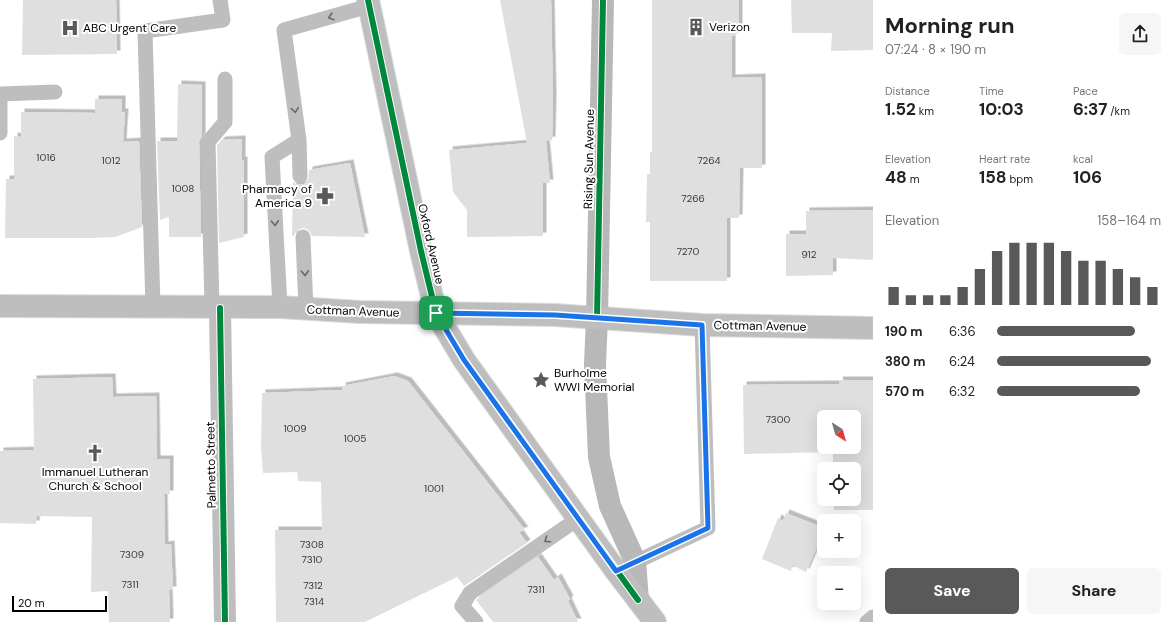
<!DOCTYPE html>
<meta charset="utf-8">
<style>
:root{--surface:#fff;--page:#f6f6f6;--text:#222;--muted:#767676;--accent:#595959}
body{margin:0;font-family:"DM Sans",sans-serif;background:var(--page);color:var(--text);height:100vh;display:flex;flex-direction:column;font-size:15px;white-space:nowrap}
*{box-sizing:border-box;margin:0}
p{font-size:13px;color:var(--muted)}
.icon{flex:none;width:22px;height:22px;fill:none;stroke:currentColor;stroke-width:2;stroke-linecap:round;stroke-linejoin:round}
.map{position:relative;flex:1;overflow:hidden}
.side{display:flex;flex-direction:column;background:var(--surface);width:300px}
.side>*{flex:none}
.needle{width:26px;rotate:143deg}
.buttons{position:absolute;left:817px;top:410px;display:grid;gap:8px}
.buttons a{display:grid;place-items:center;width:44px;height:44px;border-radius:6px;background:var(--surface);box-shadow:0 4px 16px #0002;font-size:20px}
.scale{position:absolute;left:12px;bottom:10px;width:95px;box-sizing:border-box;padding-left:4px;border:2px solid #000;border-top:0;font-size:11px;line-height:14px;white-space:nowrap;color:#000;-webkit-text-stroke:3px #fff;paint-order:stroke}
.pin{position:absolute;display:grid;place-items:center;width:34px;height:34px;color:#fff;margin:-17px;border-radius:8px;box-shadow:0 2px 6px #0006}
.round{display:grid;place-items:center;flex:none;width:42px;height:42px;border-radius:6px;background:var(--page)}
.summary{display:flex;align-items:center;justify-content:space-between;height:68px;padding:0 12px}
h1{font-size:22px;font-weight:700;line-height:30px}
.stats{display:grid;grid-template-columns:repeat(3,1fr);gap:6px;height:68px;padding:4px 12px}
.stats div{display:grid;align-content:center}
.stats b{font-size:17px;font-weight:700}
.stats small{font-size:11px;font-weight:400}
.stats p{font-size:11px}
.chart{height:112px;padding:8px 12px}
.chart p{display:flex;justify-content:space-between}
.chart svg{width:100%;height:72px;margin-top:4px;stroke:var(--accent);stroke-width:6}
.primary-button{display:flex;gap:8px;margin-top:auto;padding:8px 12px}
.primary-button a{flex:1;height:46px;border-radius:6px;background:var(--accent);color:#fff;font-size:16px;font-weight:700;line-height:46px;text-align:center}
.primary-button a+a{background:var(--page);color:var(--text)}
ul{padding:0 12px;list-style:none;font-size:13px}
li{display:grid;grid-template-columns:64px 48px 1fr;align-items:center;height:30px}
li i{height:10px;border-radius:5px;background:var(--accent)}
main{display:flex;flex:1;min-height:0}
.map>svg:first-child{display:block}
.building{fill:#dfdfdf;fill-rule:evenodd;filter:url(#shadow)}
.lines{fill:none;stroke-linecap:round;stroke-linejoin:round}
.primary-casing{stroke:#dbdbdb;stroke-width:24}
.lane{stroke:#bebebe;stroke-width:15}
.street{stroke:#bebebe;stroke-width:22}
.secondary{stroke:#b8b8b8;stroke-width:22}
.primary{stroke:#bebebe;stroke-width:22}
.cycleway-casing{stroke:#fff;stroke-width:8}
.cycleway{stroke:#00873e;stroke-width:6}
.oneway{stroke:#686868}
.route-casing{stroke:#fff;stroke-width:8}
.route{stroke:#1a73e8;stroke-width:5}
.labels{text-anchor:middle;stroke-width:4;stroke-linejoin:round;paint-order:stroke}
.number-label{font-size:10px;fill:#383838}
.poi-label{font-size:12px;fill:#000;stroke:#fff;text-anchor:start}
.street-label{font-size:12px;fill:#000;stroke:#fff}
</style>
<main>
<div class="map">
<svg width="873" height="622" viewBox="0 0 873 622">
<defs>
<filter id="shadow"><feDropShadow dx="3.5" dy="-3.5" stdDeviation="0" flood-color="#0004"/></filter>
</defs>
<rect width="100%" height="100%" fill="#fff"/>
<!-- building -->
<path class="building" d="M 23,0 L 116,0 L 117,54 L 22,55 Z
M 500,0 L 551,0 L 553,97 L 552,140 L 546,141 L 550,183 L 543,183 L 543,236 L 467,237 L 467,210 L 453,192 L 449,150 L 527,143 Z
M 652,0 L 739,0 L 739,33 L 732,36 L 732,78 L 762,77 L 762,168 L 740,168 L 739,218 L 727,218 L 727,281 L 650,281 L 650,222 L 646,222 L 647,174 L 650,174 L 650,152 L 652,152 Z
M 791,0 L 873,0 L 873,50 L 831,51 L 832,33 L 792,33 Z
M 178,84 L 202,85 L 202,136 L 199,142 L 201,237 L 169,237 L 169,217 L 160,220 L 157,141 L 177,141 Z
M 95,99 L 122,99 L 122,112 L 125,112 L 123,142 L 139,141 L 142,227 L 115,237 L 90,238 L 5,238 L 6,179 L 14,179 L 14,136 L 21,137 L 21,112 L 95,113 Z
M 242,139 L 242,160 L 244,160 L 244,237 L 219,243 L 217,145 L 222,140 Z
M 350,163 L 365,237 L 312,236 L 310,232 L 307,229 L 303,228 L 298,230 L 295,233 L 294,236 L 292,236 L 293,181 L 296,184 L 300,185 L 304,184 L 308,180 L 309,170 Z
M 873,210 L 873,260 L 833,258 L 833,275 L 786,276 L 786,234 L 806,234 L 806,211 Z
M 394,376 L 408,381 L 525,530 L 519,532 L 527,543 L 464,586 L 457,577 L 365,622 L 276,622 L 275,530 L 322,530 L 321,482 L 298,481 L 297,472 L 263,473 L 261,448 L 262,393 L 343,390 L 342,386 Z
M 112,377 L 113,397 L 156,396 L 157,459 L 170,459 L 170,494 L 164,494 L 165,545 L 171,544 L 173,590 L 169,590 L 170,622 L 109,622 L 108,591 L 91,592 L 92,517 L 37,516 L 36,524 L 0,523 L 0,451 L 34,450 L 33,379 Z
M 839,380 L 873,380 L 873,510 L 834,510 L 834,499 L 854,499 L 854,469 L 833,469 L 833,452 L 744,454 L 743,385 L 840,384 ZM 824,417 L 854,417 L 854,447 L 824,447 Z
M 786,513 L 824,528 L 824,531 L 806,572 L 792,565 L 791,571 L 762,559 L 778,518 L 783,521 Z
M 538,557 L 554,580 L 558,577 L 570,599 L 568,601 L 578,622 L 493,622 L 476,600 L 477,599 Z"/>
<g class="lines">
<!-- primary casing -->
<g class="primary-casing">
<path id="primary" d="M 368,0 L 421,251 L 436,313 L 464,360 L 616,571 L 655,622
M 0,306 L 280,307 L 360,312 L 555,315 L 702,325 L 873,328"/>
</g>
<!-- lane -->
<path class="lane" d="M 0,133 L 0,94 L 55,92
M 299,140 L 300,176
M 303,237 L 306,309
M 153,307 L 145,31 L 223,20 L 220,0
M 212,307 L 208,142 L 225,122 L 225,79
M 280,307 L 272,157 L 299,140 L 284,30 L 369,6
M 627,566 L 708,528 L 702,325
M 476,622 L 462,606 L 470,593 L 579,518
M 867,622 L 873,617"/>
<!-- street -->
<path class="street" d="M 220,308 L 225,622"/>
<!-- secondary -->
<path class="secondary" d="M 603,0 L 597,318 L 595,364 L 599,457 L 610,506 L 635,561 L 638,600"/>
<!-- primary -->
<use href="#primary" class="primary"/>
<!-- cycleway casing -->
<g class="cycleway-casing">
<path id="cycleway" d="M 368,0 L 421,251 L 436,313 L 464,360 L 638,600
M 220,308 L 225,622
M 597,318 L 603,0"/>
</g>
<!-- cycleway -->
<use href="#cycleway" class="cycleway"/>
</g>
<!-- one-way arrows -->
<defs><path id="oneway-chevron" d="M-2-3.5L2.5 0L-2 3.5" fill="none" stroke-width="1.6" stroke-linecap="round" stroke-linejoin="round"/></defs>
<g class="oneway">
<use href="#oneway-chevron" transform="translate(331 17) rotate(164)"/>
<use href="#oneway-chevron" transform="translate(295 110) rotate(82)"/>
<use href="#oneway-chevron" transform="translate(275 223) rotate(87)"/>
<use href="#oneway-chevron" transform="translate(305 273) rotate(87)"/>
<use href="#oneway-chevron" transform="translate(547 540) rotate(146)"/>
</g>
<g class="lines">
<!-- route casing -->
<g class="route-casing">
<path id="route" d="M 436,313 L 555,315 L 702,325 L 708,528 L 616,571 L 464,360 Z"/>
</g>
<!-- route -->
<use href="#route" class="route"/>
</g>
<!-- icons -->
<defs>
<g id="building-bare" transform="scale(1.38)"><path d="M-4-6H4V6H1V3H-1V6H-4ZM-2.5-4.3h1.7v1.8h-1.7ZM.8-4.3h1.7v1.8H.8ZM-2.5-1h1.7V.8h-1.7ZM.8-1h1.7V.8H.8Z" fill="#595959" stroke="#fff" stroke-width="2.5" paint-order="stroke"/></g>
<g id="hospital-bare" transform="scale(1.38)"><path d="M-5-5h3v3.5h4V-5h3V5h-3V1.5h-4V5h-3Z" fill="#595959" stroke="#fff" stroke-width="2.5" paint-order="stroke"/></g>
<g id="pharmacy-bare" transform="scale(1.38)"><path d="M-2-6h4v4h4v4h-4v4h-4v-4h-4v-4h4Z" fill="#595959" stroke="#fff" stroke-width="2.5" paint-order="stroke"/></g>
<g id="sight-bare" transform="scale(1.38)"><path d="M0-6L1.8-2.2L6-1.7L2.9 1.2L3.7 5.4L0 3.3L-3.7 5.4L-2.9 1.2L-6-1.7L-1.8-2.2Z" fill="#595959" stroke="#fff" stroke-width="2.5" paint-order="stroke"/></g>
<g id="church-bare" transform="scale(1.38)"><path d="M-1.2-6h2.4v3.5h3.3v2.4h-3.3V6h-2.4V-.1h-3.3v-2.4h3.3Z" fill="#595959" stroke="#fff" stroke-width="2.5" paint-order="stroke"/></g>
</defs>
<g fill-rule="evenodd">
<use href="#building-bare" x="696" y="27"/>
<use href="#hospital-bare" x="70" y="28"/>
<use href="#pharmacy-bare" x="325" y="196"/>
<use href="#sight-bare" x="541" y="380"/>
<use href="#church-bare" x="95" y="453"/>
</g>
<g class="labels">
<!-- number labels -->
<g class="number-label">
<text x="46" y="161">1016</text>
<text x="111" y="164">1012</text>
<text x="709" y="164">7264</text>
<text x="183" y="192">1008</text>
<text x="693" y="202">7266</text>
<text x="688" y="255">7270</text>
<text x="809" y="258">912</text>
<text x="778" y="423">7300</text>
<text x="295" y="432">1009</text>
<text x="355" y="442">1005</text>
<text x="434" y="492">1001</text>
<text x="312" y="548">7308</text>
<text x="132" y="558">7309</text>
<text x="312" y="563">7310</text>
<text x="130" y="588">7311</text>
<text x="313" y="589">7312</text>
<text x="536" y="593">7311</text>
<text x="314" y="605">7314</text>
</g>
<!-- poi labels -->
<g class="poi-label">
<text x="709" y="31">Verizon</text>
<text x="83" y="32">ABC Urgent Care</text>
<text x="312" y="193" text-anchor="end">Pharmacy of<tspan x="312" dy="14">America 9</tspan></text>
<text x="554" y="377">Burholme<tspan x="554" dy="14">WWI Memorial</tspan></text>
<text x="95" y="476" text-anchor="middle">Immanuel Lutheran<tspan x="95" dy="14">Church &amp; School</tspan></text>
</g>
<!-- street labels -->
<g class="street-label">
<text transform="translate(589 159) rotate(-89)" y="4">Rising Sun Avenue</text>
<text transform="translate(431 244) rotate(77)" y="4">Oxford Avenue</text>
<text transform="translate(353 311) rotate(2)" y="4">Cottman Avenue</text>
<text transform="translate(760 326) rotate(1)" y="4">Cottman Avenue</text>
<text transform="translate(211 465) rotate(-91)" y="4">Palmetto Street</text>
</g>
</g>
</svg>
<div class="buttons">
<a><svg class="needle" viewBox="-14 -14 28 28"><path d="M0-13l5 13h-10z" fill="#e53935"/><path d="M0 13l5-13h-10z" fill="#767676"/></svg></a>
<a><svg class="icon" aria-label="locate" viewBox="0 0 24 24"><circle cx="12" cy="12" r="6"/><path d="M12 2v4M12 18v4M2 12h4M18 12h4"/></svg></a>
<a>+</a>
<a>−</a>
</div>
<div class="scale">20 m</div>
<div class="pin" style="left:436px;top:313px;background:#1e9e55"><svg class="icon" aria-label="arrive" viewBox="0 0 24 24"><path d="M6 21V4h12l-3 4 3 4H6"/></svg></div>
</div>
<section class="side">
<div class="summary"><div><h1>Morning run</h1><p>07:24 · 8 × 190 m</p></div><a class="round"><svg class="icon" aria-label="share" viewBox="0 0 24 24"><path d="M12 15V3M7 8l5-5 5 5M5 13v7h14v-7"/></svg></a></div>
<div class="stats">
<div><p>Distance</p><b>1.52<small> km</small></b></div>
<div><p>Time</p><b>10:03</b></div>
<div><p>Pace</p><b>6:37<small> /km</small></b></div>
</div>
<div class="stats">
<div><p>Elevation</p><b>48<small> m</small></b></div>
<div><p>Heart rate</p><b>158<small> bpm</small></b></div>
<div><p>kcal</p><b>106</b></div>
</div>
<div class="chart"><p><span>Elevation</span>158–164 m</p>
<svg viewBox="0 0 160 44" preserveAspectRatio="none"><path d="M5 44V33M15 44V38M25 44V38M35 44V38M45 44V33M55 44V22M65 44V11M75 44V6M85 44V6M95 44V6M105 44V11M115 44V17M125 44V17M135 44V22M145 44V27M155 44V33"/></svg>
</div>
<ul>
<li><b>190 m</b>6:36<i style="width:84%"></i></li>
<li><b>380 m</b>6:24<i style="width:94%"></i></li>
<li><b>570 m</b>6:32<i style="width:87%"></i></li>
</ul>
<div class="primary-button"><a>Save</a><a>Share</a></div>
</section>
</main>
